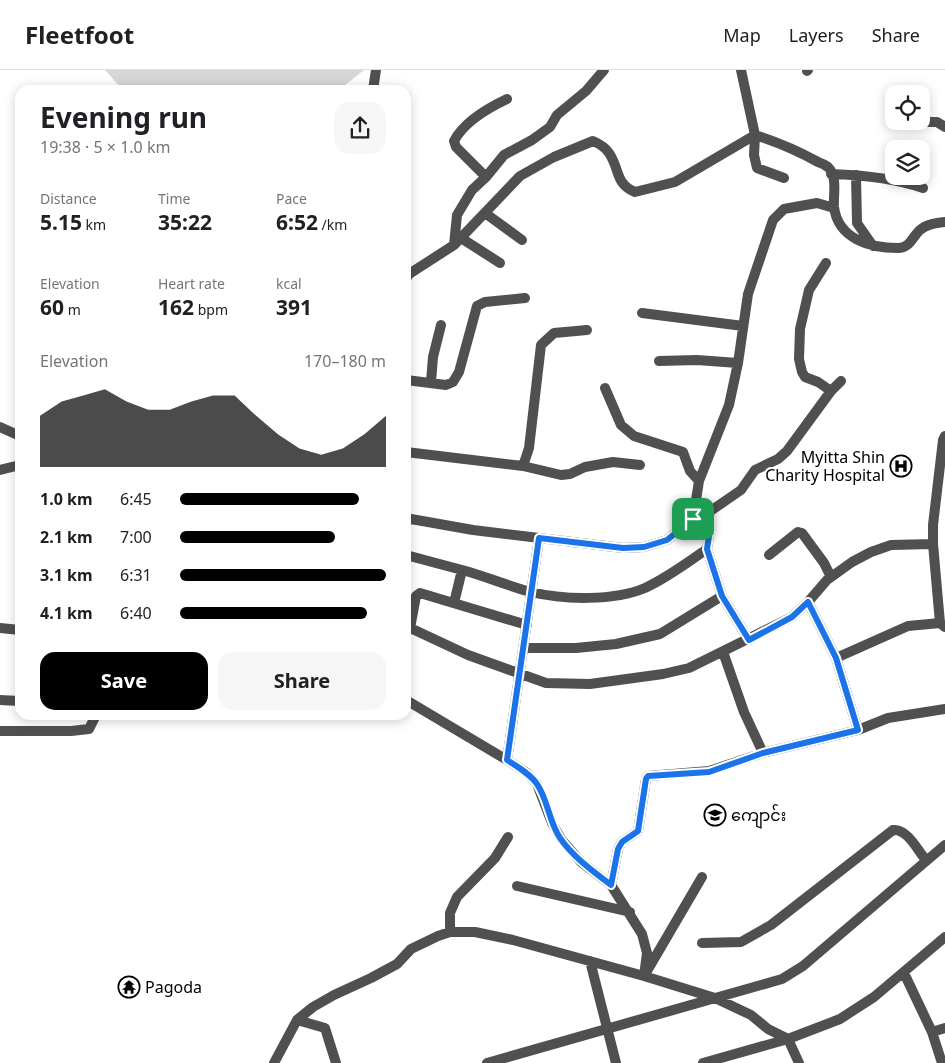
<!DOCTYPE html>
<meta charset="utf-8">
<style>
:root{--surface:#fff;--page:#f6f6f6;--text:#202124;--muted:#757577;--line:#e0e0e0;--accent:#000}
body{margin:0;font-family:"Noto Sans","Noto Sans Myanmar",sans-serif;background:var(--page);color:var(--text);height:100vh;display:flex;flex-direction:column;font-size:19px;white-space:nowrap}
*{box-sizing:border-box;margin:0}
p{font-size:16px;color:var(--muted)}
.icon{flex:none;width:28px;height:28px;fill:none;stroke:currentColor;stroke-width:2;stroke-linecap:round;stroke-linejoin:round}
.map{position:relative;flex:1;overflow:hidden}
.sheet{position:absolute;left:15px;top:15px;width:396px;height:635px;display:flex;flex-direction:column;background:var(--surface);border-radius:15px;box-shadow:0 2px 12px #0003}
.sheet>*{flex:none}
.fabs{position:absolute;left:885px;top:15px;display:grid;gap:10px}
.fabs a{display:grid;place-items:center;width:45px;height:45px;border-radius:10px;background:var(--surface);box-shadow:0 2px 12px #0003;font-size:25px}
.pin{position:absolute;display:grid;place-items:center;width:42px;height:42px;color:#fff;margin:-21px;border-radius:10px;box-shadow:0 2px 8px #0006}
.round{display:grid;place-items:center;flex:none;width:52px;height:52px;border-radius:15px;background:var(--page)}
.overview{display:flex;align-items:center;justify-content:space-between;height:85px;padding:0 25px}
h1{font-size:28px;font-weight:700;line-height:38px}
.metrics{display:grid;grid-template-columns:repeat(3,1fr);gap:8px;height:85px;padding:5px 25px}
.metrics div{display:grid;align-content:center}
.metrics b{font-size:21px;font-weight:700}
.metrics small{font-size:14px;font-weight:400}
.metrics p{font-size:14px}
.chart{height:140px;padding:10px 25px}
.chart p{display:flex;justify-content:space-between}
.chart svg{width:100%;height:90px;margin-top:5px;fill:var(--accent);opacity:.7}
.primary-button{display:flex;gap:10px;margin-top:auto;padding:10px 25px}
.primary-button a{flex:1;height:58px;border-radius:15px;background:var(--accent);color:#fff;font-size:20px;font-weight:700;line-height:58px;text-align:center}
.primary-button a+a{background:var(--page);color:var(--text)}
ul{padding:0 25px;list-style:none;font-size:16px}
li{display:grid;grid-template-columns:80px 60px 1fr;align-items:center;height:38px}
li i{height:12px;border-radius:6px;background:var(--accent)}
header{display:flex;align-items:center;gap:30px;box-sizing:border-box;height:70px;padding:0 25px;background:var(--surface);border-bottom:1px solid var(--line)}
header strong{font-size:24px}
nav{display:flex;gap:28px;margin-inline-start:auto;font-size:18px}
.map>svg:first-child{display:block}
.green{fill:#d7d7d7}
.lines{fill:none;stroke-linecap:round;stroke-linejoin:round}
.minor{stroke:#505050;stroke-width:10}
.route-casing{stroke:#fff;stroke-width:10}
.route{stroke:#1a73e8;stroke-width:6}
.labels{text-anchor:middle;stroke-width:4;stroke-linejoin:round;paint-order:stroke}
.poi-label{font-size:16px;fill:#000;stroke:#fff;text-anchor:start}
</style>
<header>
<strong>Fleetfoot</strong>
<nav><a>Map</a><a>Layers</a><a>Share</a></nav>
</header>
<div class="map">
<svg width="945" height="993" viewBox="0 0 945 993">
<rect width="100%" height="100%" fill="#fff"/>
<!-- green -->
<path class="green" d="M 105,0 L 364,0 L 339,20 L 123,20 Z"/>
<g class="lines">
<!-- minor -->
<path class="minor" d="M 741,0 L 755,65 C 777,72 798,81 818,92 C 821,93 825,95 828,97 C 838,107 833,125 834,137 C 838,169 870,178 898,178 C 910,178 912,167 920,160 C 927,154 936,153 945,152
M 807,1 L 808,0
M 373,20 L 376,0
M 921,32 L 924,35 L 925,50 L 927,52 L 937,52 L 945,57
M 831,104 C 861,105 894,108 923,118
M 856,105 L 857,153 L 873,176
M 486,107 L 456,77 L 454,71 C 464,52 488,38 507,29
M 485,143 L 522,170
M 461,168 L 500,193
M 454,175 L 457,145 L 472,120 L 486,107 L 504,85 L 532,70 L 550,57 L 557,45 L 586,21 L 604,0
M 826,193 L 809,220 L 800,259 L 799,289 L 802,302 L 805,307 L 818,312 L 831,321
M 406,209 L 409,204 L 454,175 L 520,106 L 554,87 L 593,71 C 600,74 605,77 609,83 C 620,99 615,114 635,122 L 675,112 L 755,65 L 754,85 L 757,98 L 784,108
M 642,243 L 743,256
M 659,291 L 697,290 L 738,293
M 406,310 L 446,315 L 453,312 L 459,302 L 477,236 L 485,232 L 525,228
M 431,312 L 433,287 L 441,255
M 605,318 L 621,355 L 634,366 L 683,382 L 690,401 L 699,411
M 0,357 L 20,366
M 945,366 L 943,370 L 933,455 L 933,474 L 940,553 L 945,557
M 406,382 L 523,396 L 529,378 L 541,275 L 554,263 L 587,260
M 523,396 L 561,405 L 570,404 L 585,397 L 613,392 L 640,395
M 0,400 L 20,395
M 706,444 L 709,466 L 707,479 L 722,526 L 749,570
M 693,449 L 699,411 L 729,335 L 738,293 L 748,224 L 773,150 L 784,139 L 817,133 L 834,138
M 406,451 L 411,449 L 473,460 L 623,478 L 644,477 L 667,470 L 693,449 L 706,444 L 741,420 L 755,400 L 778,389 L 787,381 L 831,321 L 841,311
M 406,485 C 425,490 443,495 462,500 C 485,506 508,516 531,522 C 564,530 614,531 645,518 C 667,508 687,493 707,479
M 769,485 L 798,462 L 802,463 L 824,493 L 831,507
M 808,532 L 836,588 L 858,660
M 454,533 L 462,500
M 406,556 L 468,585 L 546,613 L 590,614 L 663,604 L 689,598 L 792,547 L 808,532 L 827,510 L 852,492 L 871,482 L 891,475 L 933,474
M 0,558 L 20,560
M 410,558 L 416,526 L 420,523 L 527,555
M 524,578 L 576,578 L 616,574 L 660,564 L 722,526
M 723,582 L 744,642 L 763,683
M 836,588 L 908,556 L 940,553
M 0,630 L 20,631
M 406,630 L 507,690 L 527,703 L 537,714 L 552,753 L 561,769 L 581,792 L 611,815 L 642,864 L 647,883 L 644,906
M 0,661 L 71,661 L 89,659 L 96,645
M 507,690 L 539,468
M 611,815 L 618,779 L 622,772 L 638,761 L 646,709 L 648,706 L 709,701 L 763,683 L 858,660 L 888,648 L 945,639
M 517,816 L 630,842
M 450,862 L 450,843 L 457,827 L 495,788 L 508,767
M 702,873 L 741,872 L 771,855 L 893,760 C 907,758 918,781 926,790
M 590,891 L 616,993
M 647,901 L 702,807
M 904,903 L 932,962 L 942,993
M 297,950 L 325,958 L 336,993
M 932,962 L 945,958
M 274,993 L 297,950 L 313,937 L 334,925 L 371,908 L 397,894 L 411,879 L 438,866 L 450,862 L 475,862 L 513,870 L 644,906 L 715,928 L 751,945 L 768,959 L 788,969 L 799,993
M 487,993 L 782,909 L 803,896 L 945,775
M 703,993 L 788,969 L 840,949 L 874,927 L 945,867"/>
</g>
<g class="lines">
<!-- route casing -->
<g class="route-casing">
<path id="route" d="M 706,444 L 709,466 L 707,479 L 722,526 L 749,570 L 792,547 L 808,532 L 836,588 L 858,660 L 763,683 L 709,702 L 648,706 L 646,709 L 638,761 L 622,772 L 618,779 L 611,815 C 593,801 573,787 560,768 C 549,752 548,730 537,714 C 530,704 518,697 507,690 L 539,468 L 623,478 L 644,477 L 667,470 L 693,449 Z"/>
</g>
<!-- route -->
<use href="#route" class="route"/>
</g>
<!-- icons -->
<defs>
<g id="hospital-ring" transform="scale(1.125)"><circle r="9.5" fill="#fff" stroke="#000" stroke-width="1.5"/><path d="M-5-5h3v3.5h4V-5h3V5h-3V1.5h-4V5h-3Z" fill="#000"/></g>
<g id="school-ring" transform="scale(1.125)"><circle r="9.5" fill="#fff" stroke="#000" stroke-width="1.5"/><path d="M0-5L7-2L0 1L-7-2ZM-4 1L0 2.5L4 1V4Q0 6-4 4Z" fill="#000"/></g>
<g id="temple-ring" transform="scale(1.125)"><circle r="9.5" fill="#fff" stroke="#000" stroke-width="1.5"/><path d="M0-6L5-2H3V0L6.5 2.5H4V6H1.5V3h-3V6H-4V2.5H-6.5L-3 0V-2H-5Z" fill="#000"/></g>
</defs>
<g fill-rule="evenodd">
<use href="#hospital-ring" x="901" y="396"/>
<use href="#school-ring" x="715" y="745"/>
<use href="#temple-ring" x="129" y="917"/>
</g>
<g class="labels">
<!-- poi labels -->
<g class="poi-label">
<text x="885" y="393" text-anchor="end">Myitta Shin<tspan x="885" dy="18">Charity Hospital</tspan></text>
<text x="731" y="751">ကျောင်း</text>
<text x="145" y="923">Pagoda</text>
</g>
</g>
</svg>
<div class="fabs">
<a><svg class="icon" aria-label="locate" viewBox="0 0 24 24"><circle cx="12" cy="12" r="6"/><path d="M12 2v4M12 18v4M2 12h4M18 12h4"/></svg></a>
<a><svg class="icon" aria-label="layers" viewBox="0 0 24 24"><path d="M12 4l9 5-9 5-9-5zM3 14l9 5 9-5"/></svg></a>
</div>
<div class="pin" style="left:693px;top:449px;background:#1e9e55"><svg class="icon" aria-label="arrive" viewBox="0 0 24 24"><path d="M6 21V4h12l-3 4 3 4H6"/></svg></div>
<section class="sheet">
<div class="overview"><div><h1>Evening run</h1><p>19:38 · 5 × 1.0 km</p></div><a class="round"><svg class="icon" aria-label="share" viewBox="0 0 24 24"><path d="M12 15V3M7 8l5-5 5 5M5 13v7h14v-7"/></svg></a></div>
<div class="metrics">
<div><p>Distance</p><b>5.15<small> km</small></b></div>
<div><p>Time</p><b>35:22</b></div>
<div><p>Pace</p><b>6:52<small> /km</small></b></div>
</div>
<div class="metrics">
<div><p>Elevation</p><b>60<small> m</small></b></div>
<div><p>Heart rate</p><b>162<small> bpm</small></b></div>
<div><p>kcal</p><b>391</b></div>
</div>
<div class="chart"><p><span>Elevation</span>170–180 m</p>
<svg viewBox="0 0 160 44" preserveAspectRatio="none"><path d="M0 44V19L10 12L20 9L30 6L40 12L50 16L60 16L70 12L80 9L90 9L100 19L110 28L120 35L130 38L140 35L150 28L160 19V44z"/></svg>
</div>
<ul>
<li><b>1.0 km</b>6:45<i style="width:87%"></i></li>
<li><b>2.1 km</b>7:00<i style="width:75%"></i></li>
<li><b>3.1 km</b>6:31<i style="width:100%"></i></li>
<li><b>4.1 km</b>6:40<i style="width:91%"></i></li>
</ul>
<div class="primary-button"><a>Save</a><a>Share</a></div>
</section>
</div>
